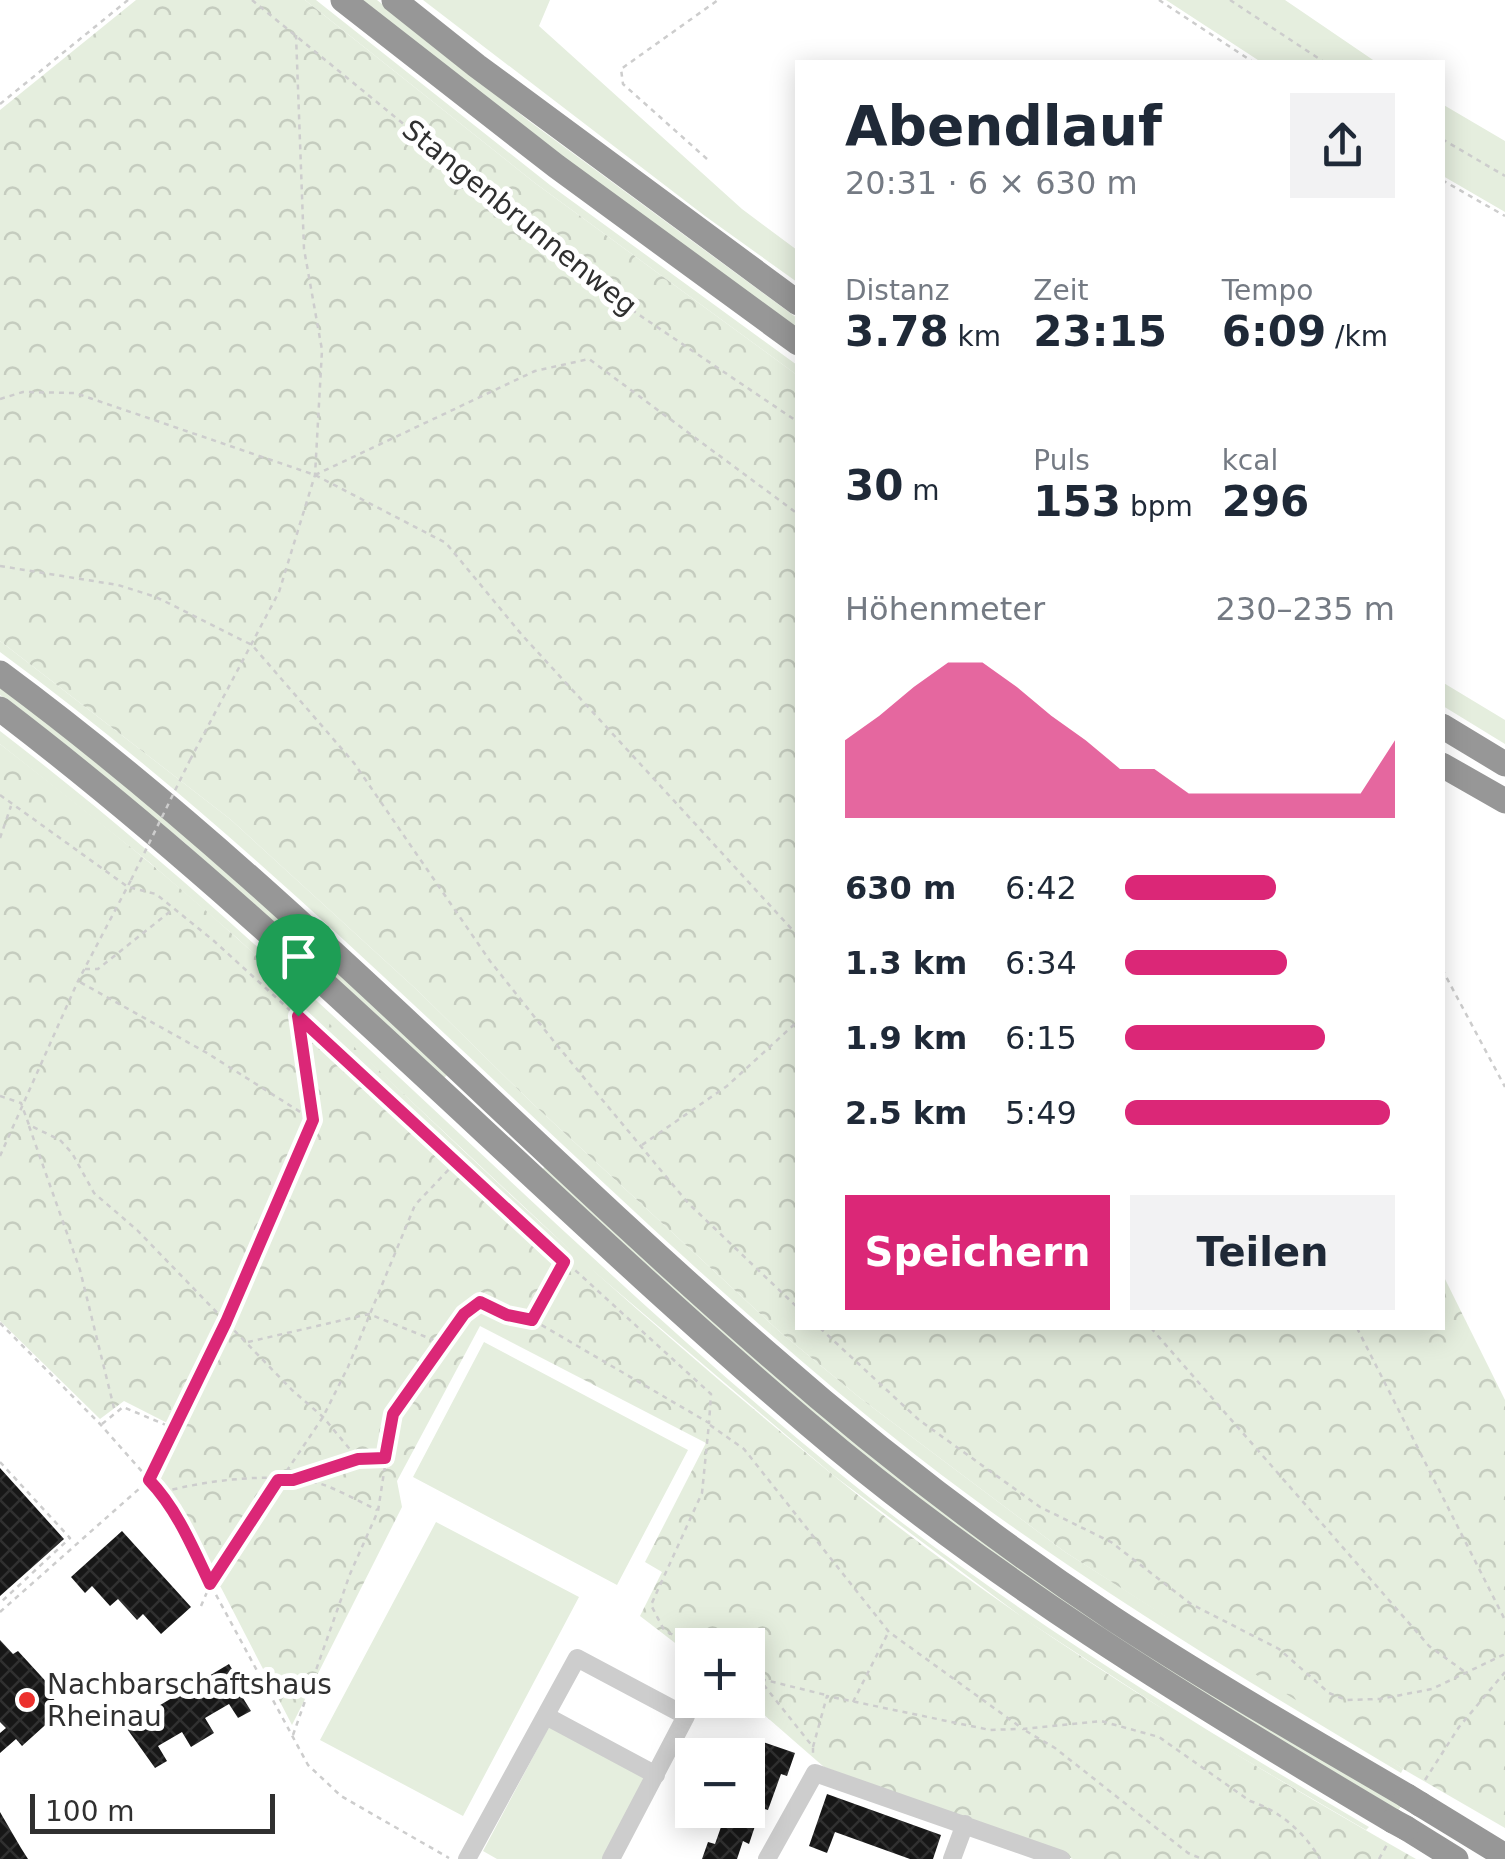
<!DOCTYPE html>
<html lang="de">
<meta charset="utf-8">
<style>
:root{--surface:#fff;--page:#f2f2f3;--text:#1f2937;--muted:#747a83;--accent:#db2777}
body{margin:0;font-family:"DejaVu Sans",sans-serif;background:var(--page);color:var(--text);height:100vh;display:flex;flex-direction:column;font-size:38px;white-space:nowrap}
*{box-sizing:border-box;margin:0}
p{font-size:32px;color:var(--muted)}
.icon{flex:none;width:55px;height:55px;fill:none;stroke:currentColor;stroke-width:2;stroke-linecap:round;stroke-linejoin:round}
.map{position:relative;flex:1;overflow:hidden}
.panel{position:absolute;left:795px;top:60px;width:650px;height:1270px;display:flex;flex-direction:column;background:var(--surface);border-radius:0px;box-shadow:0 5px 25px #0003}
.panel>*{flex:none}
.tools{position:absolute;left:675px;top:1628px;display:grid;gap:20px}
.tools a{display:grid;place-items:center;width:90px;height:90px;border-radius:0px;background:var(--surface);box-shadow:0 5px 25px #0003;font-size:50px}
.scale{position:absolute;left:30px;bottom:25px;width:245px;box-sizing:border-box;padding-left:10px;border:5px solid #303030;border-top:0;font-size:28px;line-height:35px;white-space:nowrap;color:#303030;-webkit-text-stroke:8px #fff;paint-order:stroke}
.pin{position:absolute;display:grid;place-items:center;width:85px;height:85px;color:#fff;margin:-102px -42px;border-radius:50% 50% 50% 0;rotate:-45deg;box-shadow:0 0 10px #0007}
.pin .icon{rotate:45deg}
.round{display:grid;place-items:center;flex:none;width:105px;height:105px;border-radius:0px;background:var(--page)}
.headline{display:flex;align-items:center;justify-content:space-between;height:170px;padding:0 50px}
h1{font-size:55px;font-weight:700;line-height:75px}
.stats{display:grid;grid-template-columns:repeat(3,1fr);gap:15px;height:170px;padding:10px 50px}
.stats div{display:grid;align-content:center}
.stats b{font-size:42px;font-weight:700}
.stats small{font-size:28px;font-weight:400}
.stats p{font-size:28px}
.chart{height:280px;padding:20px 50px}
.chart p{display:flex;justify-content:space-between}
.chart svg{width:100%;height:180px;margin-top:10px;fill:var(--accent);opacity:.7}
.action{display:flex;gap:20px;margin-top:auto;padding:20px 50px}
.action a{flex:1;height:115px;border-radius:0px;background:var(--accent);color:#fff;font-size:40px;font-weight:700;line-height:115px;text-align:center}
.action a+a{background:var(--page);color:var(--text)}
ul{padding:0 50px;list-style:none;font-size:32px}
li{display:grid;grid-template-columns:160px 120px 1fr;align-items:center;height:75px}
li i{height:25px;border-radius:12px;background:var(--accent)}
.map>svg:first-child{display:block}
.grass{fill:#e5eede}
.forest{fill:url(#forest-crowns)}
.building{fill:url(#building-cross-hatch)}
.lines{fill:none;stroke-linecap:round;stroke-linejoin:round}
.path{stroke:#cdcdcd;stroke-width:2.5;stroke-dasharray:5 5;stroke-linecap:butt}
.minor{stroke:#cdcdcd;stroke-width:18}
.highway{stroke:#979797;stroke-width:25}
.path-bridge{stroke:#cdcdcd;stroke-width:2.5;stroke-dasharray:5 5;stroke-linecap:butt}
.highway-bridge{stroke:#979797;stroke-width:25}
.route-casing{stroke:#fff;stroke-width:20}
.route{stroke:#db2777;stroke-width:12}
.poi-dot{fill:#ec302d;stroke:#fff;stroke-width:4}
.labels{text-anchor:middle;stroke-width:10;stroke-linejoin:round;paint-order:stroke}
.street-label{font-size:28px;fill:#303030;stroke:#fff}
.poi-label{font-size:28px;fill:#303030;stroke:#fff;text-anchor:start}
</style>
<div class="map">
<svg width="1505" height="1859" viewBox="0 0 1505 1859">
<defs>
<pattern id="forest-crowns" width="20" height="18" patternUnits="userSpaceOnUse" patternTransform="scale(2.5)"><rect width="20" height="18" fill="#e5eede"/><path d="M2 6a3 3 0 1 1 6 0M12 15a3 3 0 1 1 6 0" fill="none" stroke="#c5ccbf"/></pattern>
<pattern id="building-cross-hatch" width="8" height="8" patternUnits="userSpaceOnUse" patternTransform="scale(2.5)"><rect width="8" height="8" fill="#171717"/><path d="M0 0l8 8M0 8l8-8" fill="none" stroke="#303030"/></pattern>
</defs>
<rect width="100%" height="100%" fill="#fff"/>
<!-- grass -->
<path class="grass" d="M 305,0 L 316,0 L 550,185 L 797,365 L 797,375 L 535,183 Z
M 361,0 L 377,0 L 529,121 L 797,318 L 797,330 L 559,155 Z
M 423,0 L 550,0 L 539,26 L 742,209 L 797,250 L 797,282 L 705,216 Z
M 1166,0 L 1285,0 L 1376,62 L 1261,62 Z
M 1442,104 L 1505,141 L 1505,212 L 1443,176 Z
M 0,641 L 230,819 L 417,990 L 532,1103 L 780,1332 L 860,1398 L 1065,1552 L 1365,1743 L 1403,1769 L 1401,1773 C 1235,1674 1070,1575 917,1456 C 597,1204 329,893 0,652 Z
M 1442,682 L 1505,720 L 1505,744 L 1443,706 Z
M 0,687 L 98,762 L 269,908 L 447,1075 L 443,1079 L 185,843 L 0,695 Z
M 0,731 C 295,957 546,1233 833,1468 C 1001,1606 1183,1717 1369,1827 L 1366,1830 L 1201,1734 L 1026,1620 L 833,1475 L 584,1263 L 237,938 L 149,862 L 0,744 Z
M 545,1166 L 767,1367 L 1401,1806 L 1398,1811 L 1261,1731 L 1027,1581 L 867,1459 L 755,1366 L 542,1170 Z
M 484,1342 L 688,1450 L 617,1585 L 413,1477 Z
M 436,1522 L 579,1597 L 463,1816 L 320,1740 Z
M 549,1727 L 650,1781 L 608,1859 L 497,1859 L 483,1851 Z"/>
<!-- forest -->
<path class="forest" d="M 136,0 L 305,0 L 535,183 L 797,375 L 798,1328 L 1442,1328 L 1443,1275 L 1505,1400 L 1505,1828 L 1403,1769 L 1065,1552 L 860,1398 L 780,1332 L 532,1103 L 417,990 L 230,819 L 0,641 L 0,110 Z
M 0,744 C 81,807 163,871 239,940 C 356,1046 467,1157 584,1262 C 665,1335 749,1406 833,1475 C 1013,1623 1214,1744 1416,1859 L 1073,1859 L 824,1767 L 747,1700 L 748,1645 L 692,1645 L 692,1656 L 640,1616 L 662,1572 L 645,1562 L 706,1443 L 480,1326 L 397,1481 L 402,1507 L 292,1725 L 183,1514 L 158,1480 L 181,1430 L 124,1401 L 100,1419 L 0,1321 Z"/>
<!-- building -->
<path class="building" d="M 0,1468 L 64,1539 L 0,1596 Z
M 122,1531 L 191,1607 L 161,1634 L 143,1614 L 137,1620 L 118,1599 L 110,1606 L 92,1586 L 85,1593 L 71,1577 Z
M 0,1640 L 13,1654 L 18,1651 L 51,1687 L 46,1691 L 63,1709 L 22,1746 L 16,1739 L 0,1753 L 0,1733 L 6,1728 L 0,1722 Z
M 229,1664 L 243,1687 L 238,1690 L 251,1711 L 238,1718 L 229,1704 L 205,1718 L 214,1733 L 191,1747 L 182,1732 L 158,1746 L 167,1761 L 155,1768 L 125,1726 Z
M 763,1742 L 795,1753 L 787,1776 L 781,1774 L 768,1810 L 761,1808 L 749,1844 L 743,1841 L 737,1859 L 702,1859 L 708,1842 L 715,1844 L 727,1810 L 748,1816 L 748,1775 L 750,1776 Z
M 827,1794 L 941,1835 L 933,1859 L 910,1859 L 835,1832 L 827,1853 L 809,1846 Z
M 0,1812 L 21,1848 L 28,1859 L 0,1859 Z"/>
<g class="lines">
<!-- path -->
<path class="path" d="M 252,0 L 626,306 L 798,422
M 1159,0 L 1253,62
M 1230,0 L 1324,62
M 0,104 L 128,0
M 1442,139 L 1505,176
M 707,159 L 623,84 L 621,69 L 718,0
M 1442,180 L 1505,216
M 0,399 L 23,392 L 75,393 L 315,475 L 446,543 L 522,635 L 798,936
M 315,475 L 535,371 L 589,359 L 798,514
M 0,566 L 118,585 L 156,597 L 252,645 L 354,763 L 490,961 L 556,1044 L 688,1203 L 798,1308
M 190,760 L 279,592 L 315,475 L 322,350 L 304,249 L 296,35
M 0,795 L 128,887 L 156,894 L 214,941 L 711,1394 L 709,1423
M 0,838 L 11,806
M 85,969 L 98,969 L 172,910
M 1442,969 L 1505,1087
M 298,1018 L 313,1119
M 0,1096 L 21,1103 L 29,1125 L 60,1140 L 72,1153 L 94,1193 L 137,1230 L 292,1390 L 323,1417 L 358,1459
M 29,1126 L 80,1270 L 115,1412
M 642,1145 L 727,1086 L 798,1021
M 0,1156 L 78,981 L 131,880
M 533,1320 L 709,1423 L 702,1493 L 651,1605 L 664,1630 L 692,1645
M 0,1323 L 100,1424 L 161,1493 L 308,1765 L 341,1796 L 449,1858
M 820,1328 L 919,1420 L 1040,1507 L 1111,1542 L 1191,1604 L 1279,1649 L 1329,1693 L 1346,1700 L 1380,1699 L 1432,1689 L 1505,1654
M 1151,1328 L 1429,1646 L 1465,1672
M 1357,1328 L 1505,1620
M 248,1342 L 369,1314 L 441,1343
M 102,1424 L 123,1407 L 173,1428
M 710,1425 L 744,1449 L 889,1632 L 1023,1729 L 1101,1721 L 1159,1737 L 1250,1801 C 1279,1810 1305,1833 1320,1859
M 0,1462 L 70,1538 L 0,1603
M 294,1479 L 358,1459 L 383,1459
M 163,1492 C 207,1480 283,1470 327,1486 C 344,1493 361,1502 377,1510
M 201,1606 L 210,1585 L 323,1417 L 348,1367 L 415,1205 L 454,1164
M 0,1612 L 149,1480 L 226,1321 L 313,1120 L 207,1053 L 78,981
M 748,1673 L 759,1679 L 813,1747 L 813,1756
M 761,1679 L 826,1695
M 853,1702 L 888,1633
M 1026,1731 L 1055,1748 L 1188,1853 L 1202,1859
M 293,1735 L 350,1574 L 378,1511 L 393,1414 L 464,1314 L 480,1302 L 507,1315 L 532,1319 L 563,1262
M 813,1747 L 827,1696 L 990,1730 L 1018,1729
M 1425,1780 L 1459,1727 L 1505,1672
M 1379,1859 L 1388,1843"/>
<!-- minor -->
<path class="minor" d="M 546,1716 L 656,1775
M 467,1859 L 577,1658 L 686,1716 L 611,1859
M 767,1859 L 815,1773 L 1061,1859
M 952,1859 L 965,1824"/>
<!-- highway -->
<path class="highway" d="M 343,0 L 556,166 L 798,343
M 394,0 L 477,66 L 798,303
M 0,673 C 275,876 509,1129 767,1353 C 876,1449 991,1537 1112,1618 C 1208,1681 1308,1738 1407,1796
M 0,709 C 286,927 533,1190 807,1423 C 987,1577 1189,1700 1393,1821
M 1442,726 L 1505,764
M 1442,765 L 1505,801
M 1420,1804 L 1505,1856
M 1406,1828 L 1456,1859"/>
<!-- path-bridge -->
<path class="path-bridge" d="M 131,880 L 190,760"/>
<!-- highway-bridge -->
<path class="highway-bridge" d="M 1407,1796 L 1420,1804
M 1393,1821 L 1406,1828"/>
</g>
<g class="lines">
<!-- route casing -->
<g class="route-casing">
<path id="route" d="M 298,1016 L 564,1262 L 532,1320 L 507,1315 L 480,1302 L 464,1314 L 393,1414 L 385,1458 L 358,1459 L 293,1480 L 278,1480 L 210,1584 C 193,1548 177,1509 149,1480 L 226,1322 L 313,1120 Z"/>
</g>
<!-- route -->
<use href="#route" class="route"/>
</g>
<!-- markers -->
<circle class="poi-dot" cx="27" cy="1700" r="10"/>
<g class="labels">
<!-- street labels -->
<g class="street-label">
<text transform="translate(520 217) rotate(39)" y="10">Stangenbrunnenweg</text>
</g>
<!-- poi labels -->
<g class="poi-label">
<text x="47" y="1694">Nachbarschaftshaus<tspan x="47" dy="32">Rheinau</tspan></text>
</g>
</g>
</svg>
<div class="tools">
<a>+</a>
<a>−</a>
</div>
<div class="scale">100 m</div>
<div class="pin" style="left:298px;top:1016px;background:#1e9e55"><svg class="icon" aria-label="arrive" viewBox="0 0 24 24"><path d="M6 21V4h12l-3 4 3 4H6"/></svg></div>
<section class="panel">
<div class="headline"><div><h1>Abendlauf</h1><p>20:31 · 6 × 630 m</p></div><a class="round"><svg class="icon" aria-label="share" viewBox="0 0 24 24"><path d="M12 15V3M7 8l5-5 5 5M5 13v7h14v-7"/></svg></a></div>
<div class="stats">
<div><p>Distanz</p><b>3.78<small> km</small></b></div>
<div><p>Zeit</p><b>23:15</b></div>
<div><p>Tempo</p><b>6:09<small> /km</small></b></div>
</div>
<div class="stats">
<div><b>30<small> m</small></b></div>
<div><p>Puls</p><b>153<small> bpm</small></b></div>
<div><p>kcal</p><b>296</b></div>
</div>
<div class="chart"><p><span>Höhenmeter</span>230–235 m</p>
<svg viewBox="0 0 160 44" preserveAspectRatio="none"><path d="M0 44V25L10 19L20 12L30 6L40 6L50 12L60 19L70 25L80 32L90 32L100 38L110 38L120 38L130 38L140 38L150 38L160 25V44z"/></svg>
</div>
<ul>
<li><b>630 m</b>6:42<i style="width:56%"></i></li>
<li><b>1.3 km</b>6:34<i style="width:60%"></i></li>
<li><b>1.9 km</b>6:15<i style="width:74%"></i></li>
<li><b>2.5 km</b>5:49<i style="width:98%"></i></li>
</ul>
<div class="action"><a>Speichern</a><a>Teilen</a></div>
</section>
</div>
